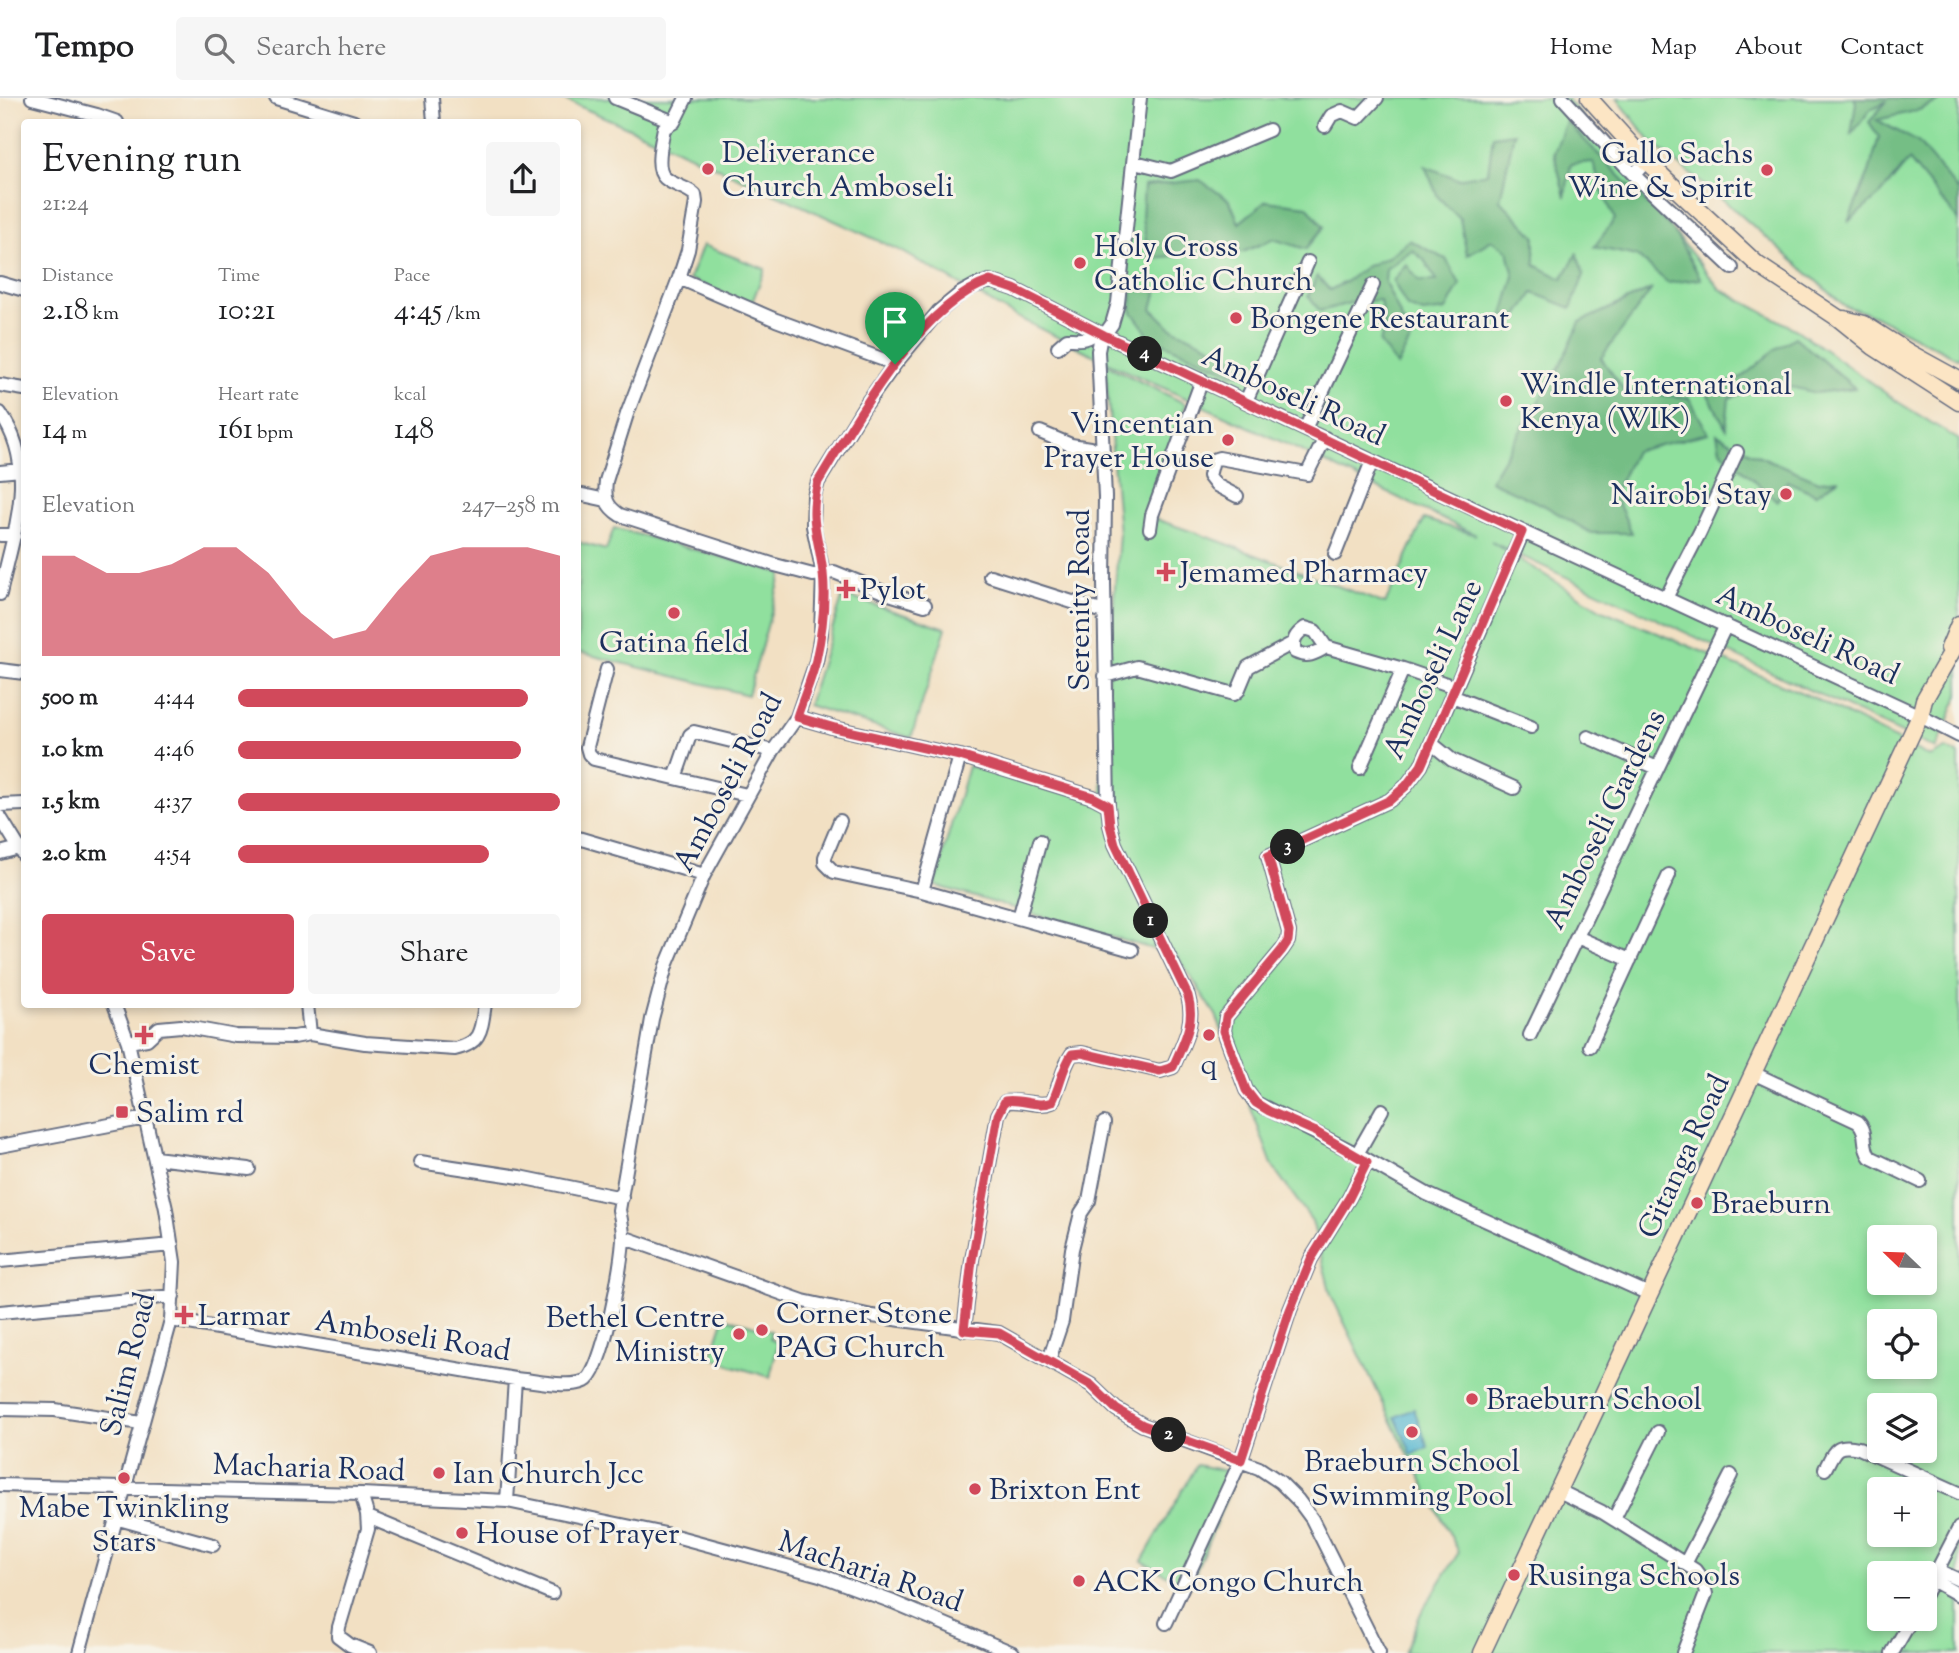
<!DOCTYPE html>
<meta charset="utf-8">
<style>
:root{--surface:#fff;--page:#f6f6f6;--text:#202124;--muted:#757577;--line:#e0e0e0;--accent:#d1495b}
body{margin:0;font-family:"Sorts Mill Goudy",serif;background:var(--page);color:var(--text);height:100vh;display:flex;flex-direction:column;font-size:26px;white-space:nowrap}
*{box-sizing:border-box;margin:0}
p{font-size:23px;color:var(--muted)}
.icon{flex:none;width:38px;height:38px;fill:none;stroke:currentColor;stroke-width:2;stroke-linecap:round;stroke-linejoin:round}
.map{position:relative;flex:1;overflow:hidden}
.drawer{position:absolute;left:21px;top:21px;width:560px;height:889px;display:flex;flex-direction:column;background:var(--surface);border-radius:7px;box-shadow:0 4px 10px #0003}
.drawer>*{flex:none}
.needle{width:46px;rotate:293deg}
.controls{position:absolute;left:1867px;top:1127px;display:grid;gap:14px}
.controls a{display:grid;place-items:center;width:70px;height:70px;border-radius:7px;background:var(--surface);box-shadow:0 4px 10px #0003;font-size:35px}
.pin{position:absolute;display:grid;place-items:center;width:60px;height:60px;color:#fff;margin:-72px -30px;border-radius:50% 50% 50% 0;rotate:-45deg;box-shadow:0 0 7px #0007}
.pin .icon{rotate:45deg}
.km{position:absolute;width:35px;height:35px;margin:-18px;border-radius:50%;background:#222;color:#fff;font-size:19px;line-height:35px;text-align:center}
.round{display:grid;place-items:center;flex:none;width:74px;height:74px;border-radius:7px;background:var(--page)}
.summary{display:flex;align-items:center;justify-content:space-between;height:119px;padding:0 21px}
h1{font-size:38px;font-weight:600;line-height:52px}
.stats{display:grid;grid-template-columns:repeat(3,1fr);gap:10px;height:119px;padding:7px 21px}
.stats div{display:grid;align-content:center}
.stats b{font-size:30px;font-weight:600}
.stats small{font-size:19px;font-weight:400}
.stats p{font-size:19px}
.chart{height:196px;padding:14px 21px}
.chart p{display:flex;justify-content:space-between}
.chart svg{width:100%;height:126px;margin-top:7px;fill:var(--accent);opacity:.7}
.primary-button{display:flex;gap:14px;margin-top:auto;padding:14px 21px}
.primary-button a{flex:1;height:80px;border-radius:7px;background:var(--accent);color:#fff;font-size:28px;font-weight:600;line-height:80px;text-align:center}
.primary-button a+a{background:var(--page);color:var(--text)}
ul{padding:0 21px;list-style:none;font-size:23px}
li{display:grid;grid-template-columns:112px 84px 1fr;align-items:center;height:52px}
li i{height:18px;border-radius:9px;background:var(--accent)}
header{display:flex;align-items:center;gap:42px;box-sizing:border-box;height:98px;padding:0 35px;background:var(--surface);border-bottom:2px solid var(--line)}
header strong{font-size:33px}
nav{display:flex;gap:38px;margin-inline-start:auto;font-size:24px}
.search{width:490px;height:63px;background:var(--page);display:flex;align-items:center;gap:18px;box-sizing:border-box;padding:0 24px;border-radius:7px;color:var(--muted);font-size:26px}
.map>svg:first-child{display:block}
.green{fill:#90e09e;stroke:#56887e;stroke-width:2;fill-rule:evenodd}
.forest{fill:#74be85;stroke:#487672;stroke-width:2}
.water{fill:#51b6d0;stroke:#367297;stroke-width:2}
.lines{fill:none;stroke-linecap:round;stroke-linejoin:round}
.street-casing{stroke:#666d81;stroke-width:16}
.secondary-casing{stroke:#666d81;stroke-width:19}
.street{stroke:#fff;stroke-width:12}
.secondary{stroke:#fce5c4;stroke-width:16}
.route-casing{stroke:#fff;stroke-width:14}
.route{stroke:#d1495b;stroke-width:9}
.poi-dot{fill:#d1495b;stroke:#f7f3e8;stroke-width:2.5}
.labels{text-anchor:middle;stroke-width:6;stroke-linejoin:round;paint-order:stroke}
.poi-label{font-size:30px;fill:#1b2f5e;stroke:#f7f3e8;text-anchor:start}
.street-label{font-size:30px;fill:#1b2f5e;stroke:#f7f3e8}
</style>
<header>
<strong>Tempo</strong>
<div class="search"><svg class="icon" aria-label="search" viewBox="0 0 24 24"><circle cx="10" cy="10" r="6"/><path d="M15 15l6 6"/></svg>Search here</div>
<nav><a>Home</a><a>Map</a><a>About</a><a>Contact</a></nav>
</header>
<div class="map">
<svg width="1959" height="1555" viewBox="0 0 1959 1555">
<rect width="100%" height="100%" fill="#f7f3e8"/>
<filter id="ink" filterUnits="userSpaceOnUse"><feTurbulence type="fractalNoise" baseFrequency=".0143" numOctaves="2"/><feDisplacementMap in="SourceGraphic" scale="14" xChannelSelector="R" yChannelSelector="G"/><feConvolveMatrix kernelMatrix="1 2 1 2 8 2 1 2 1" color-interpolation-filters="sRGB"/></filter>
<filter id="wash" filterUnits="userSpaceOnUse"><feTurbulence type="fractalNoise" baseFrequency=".00686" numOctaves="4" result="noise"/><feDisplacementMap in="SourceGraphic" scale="28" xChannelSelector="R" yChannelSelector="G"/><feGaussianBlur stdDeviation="1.57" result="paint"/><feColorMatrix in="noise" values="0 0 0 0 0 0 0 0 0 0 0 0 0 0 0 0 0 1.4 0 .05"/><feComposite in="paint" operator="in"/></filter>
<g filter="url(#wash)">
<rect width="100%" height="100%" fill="#f2e0c3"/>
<!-- green -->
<path class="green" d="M 560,0 L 1567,0 L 1720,191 L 1797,232 L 1898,304 L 1959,342 L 1959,597 L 1936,651 L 1491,444 L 1602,512 L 1812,599 L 1930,659 L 1946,651 L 1959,657 L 1959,1555 L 1404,1555 L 1421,1515 L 1459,1454 L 1396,1332 L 1331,1197 L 1312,1123 L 1273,1069 L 1216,917 L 1177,858 L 934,787 L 968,668 L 1102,698 L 1103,646 L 1119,436 L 1105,266 L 1186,306 L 1144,417 L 1219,443 L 1385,506 L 1424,421 L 1476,437 L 1295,350 L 1111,266 L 1017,219 L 901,153 L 648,38 ZM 1880,1139 L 1925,1139 L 1925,1185 L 1880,1185 ZM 1880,1223 L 1925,1223 L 1925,1269 L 1880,1269 ZM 1880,1307 L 1925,1307 L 1925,1353 L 1880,1353 ZM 1880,1391 L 1925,1391 L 1925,1437 L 1880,1437 ZM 1880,1475 L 1925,1475 L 1925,1521 L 1880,1521 Z
M 1617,0 L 1959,0 L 1959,261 L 1873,217 L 1845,208 L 1736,113 L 1650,43 Z
M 703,147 L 765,171 L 751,207 L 689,181 Z
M 614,430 L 782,475 L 748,597 L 578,554 L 578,444 L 606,452 Z
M 843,497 L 946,530 L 911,640 L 808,607 Z
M 724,1219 L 771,1233 L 770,1241 L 778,1245 L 770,1279 L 733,1268 L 711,1259 Z
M 1197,1367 L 1237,1375 L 1189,1490 L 1142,1463 Z"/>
<!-- forest -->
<path class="forest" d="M 1854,0 L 1946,0 L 1919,12 L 1877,22 L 1918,44 L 1959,94 L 1959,123 L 1909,62 L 1881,96 L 1848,124 L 1869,74 L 1879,39 L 1869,24 L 1887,3 L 1871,11 L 1851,37 L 1856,4 Z
M 1566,23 L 1673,132 L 1701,181 L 1668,185 L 1637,158 L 1594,149 L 1615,121 L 1601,90 L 1593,64 L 1571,66 L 1565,99 L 1554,55 Z
M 1514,35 L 1500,102 L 1535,138 L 1535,167 L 1562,181 L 1577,156 L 1584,177 L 1571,210 L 1533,195 L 1516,221 L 1503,217 L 1514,178 L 1508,153 L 1492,142 L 1467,157 L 1460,121 L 1438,99 L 1425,68 L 1458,81 L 1488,75 L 1493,38 Z
M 1200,82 L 1230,103 L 1239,125 L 1266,103 L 1307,108 L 1324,129 L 1306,151 L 1273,141 L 1243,154 L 1188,156 L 1149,161 L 1142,120 L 1144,88 Z
M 1409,142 L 1446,161 L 1460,186 L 1446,212 L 1423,215 L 1407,209 L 1393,183 L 1406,166 L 1419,183 L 1437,183 L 1424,162 L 1412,152 L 1386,171 L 1385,184 L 1411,241 L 1397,268 L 1380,245 L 1384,228 L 1380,202 L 1350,205 L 1320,213 L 1308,198 L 1317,178 L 1330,192 L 1347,183 L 1365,169 L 1388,159 Z
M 1131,188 L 1157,192 L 1152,211 L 1170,229 L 1228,256 L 1246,275 L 1232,275 L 1151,240 L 1132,214 Z
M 1652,191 L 1601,260 L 1624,292 L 1689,300 L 1708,335 L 1635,353 L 1614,396 L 1632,435 L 1591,435 L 1545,408 L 1490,383 L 1559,270 L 1580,224 Z
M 1795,239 L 1855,290 L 1816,295 L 1775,285 L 1729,300 L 1726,330 L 1707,295 L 1744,278 L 1774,252 Z
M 1717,336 L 1750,354 L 1819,383 L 1839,381 L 1816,396 L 1787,383 L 1777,403 L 1720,352 Z"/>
<!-- water -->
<path class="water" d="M 1414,1311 L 1428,1349 L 1412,1357 L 1395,1319 Z"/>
</g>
<g filter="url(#ink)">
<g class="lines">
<!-- street casing -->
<g class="street-casing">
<path id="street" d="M 32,0 L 97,17 L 117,24
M 276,0 L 354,24
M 432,0 L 434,24
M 615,0 L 674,24
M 1563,0 L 1634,77
M 674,24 L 664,30 C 662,42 654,71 665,80 C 674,88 687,89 695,97 L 696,104 L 688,152 L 679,180 L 627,316 L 606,383 C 604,400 606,408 620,417 L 775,467 L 813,477 L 834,474 L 886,495 L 925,507
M 674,24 L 686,0
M 1325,28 L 1331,18 L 1342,13 L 1358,20 L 1377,0
M 1646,63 L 1634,77 L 1732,170
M 1135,64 L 1171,73 L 1269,32
M 679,180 L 776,222 L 895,266
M 0,185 L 24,192
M 1058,249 L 1067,241 C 1079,241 1089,243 1096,233
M 0,287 L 24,291
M 1246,303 L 1308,164
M 0,315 C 40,371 13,435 0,496
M 1305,331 L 1373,187
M 1040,334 L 1071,347 L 1102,352
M 0,374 L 21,372
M 578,396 L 606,402
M 1237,398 L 1216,387 L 1209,378 L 1213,362 L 1219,360 L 1307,376 L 1325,340
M 1150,431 L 1152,417 L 1202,282
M 1523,434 L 1421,668 L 1406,688 L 1390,702 L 1268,758 L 1289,834 L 1288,843 L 1282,852 L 1226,919 L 1224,933 L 1246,992 L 1256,1005 L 1357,1056 L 1427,1096 L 1649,1196
M 0,437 L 15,437
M 1335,456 L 1372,363
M 990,478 L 1104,514
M 1666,500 L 1700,434 L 1737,354
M 1326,549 L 1315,533 L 1305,530 C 1295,537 1292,542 1295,554 C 1307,560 1315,556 1326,549 L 1403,571 L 1455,589
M 607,571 L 587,649 L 589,656 L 594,661 L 747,697
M 0,572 L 24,575
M 1105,578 L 1137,569 L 1234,596 L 1238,593 L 1248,569 L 1293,545
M 1452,598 L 1531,629
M 797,619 L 835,630 L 960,658 L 1093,699 L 1108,707
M 1588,639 L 1657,670
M 1431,645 L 1452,662 L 1514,690
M 1360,670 L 1403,571
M 675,680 L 690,637 L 694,634 L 773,653
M 0,707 L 24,706
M 0,719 L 24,758
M 840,723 L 825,759 L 825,765 L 834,774 L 922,793 L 1132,852
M 578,740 L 704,777
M 0,755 L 19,750
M 922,793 L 960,658
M 1019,820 L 1040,743
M 1577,839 L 1630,862
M 307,906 L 310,936
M 1530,937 L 1726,527
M 128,944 L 147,941 L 159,930 L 181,928 L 236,938 L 294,939 L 310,936 L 365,945 L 455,951 C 482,945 481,931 485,906
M 1590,948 L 1669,777
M 1753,975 L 1858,1024 C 1869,1035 1861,1047 1870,1059 L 1920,1083
M 0,1048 L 146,1020
M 1357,1056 L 1382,1012
M 155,1060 L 249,1071
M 420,1064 L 520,1079 L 622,1100
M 623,1139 L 803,1203 L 872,1218 L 999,1235 L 1091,1287 L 1116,1311 L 1143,1327 L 1259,1370 L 1280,1384 L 1298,1402 L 1312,1421 L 1379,1555
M 0,1163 L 172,1147
M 0,1214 L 173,1198
M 171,1222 L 515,1281 C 533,1282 569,1291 585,1283 C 603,1275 623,1162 623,1139 C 623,1131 621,1121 619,1112 L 652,921 L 666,868 L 704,777 L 773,653 L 797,619 L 816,564 L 821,536 L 823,475 L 813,428 L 814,398 L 818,384 L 864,309 L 895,266 L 938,214 L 961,195 L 974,188 L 990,183 L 1014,191 L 1104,237 L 1523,434 L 1920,618 L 1959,638
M 964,1232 L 972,1162 L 998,1017 L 1005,1004 C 1021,1000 1037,1010 1052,1004 C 1060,989 1062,970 1072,956 L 1082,955 L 1160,973 L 1173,969 C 1183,945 1196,925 1188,898 L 1115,746 L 1110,727 L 1108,707 L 1104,485 L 1105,399 L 1098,253 L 1100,243 L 1112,226 L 1118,205 L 1140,0
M 1049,1262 L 1062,1223 L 1072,1151 L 1081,1115 L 1089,1103 L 1104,1025
M 0,1311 L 55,1312 L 141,1325
M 1825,1371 C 1835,1352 1835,1345 1859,1350 L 1959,1395
M 0,1387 L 361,1396 L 507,1403 L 675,1438 L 820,1477 L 893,1504 L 1013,1555
M 1559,1393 L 1602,1414 L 1695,1472 L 1703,1483 L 1706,1496 L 1683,1555
M 361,1396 L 367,1416 L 368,1431 L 339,1529 L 338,1538 L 350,1547 L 370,1555
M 507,1403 L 515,1281
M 368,1419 L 552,1495
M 115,1420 L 213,1447
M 1614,1421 L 1658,1334
M 1685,1466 L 1731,1377
M 1937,1472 L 1959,1482
M 1932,1482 L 1959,1497
M 1925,1496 L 1959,1430
M 1166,1525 L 1241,1362 L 1290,1212 L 1311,1161 L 1349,1100 L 1367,1064
M 79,1555 L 171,1222 L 174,1164 L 166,1111 L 128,944 L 114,906
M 1892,1555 L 1912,1521"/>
</g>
<!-- secondary casing -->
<g class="secondary-casing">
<path id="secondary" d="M 1589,0 L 1646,63 L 1758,167 L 1838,220 L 1874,249 L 1959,304
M 1844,221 L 1864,226 L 1908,254 L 1959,282
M 1949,550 L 1959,526
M 1482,1555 L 1920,618 L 1924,602 L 1959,541"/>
</g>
<!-- street -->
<use href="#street" class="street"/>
<!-- secondary -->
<use href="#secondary" class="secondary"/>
</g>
</g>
<g class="lines" filter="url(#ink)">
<!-- route casing -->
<g class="route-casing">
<path id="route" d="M 990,183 L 1014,191 L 1104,237 L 1522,434 L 1421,668 L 1406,688 L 1390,702 L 1268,758 L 1289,834 L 1288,843 L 1282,852 L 1226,919 L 1224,933 L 1246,992 L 1256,1005 L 1269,1013 L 1314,1033 L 1367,1064 L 1349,1100 L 1311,1161 L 1290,1212 L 1241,1362 L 1143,1327 L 1116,1311 L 1091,1287 L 999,1235 L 964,1232 L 972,1162 L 998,1017 L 1005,1003 C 1021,1000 1037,1010 1052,1004 C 1060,989 1062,970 1072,956 L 1082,955 L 1160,973 L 1173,969 C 1183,945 1196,925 1188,898 L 1115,746 L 1110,727 L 1108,707 L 1093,699 L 960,658 L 835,630 L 797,619 C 803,600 812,581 816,562 C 822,535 826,502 823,475 C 819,438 808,423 818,384 C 855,323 921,205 990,183 Z"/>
</g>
<!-- route -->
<use href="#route" class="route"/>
</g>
<!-- markers -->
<g class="poi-dot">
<circle cx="708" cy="71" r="7"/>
<circle cx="1767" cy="72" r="7"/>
<circle cx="1080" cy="165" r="7"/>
<circle cx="1236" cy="220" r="7"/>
<circle cx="1506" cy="303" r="7"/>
<circle cx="1228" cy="342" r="7"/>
<circle cx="1786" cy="396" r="7"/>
<path d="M1162.5 463.5h7v7h7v7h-7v7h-7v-7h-7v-7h7z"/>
<path d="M842.5 480.5h7v7h7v7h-7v7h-7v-7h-7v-7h7z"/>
<circle cx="674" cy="515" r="7"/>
<path d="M140.5 926.5h7v7h7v7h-7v7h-7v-7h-7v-7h7z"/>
<circle cx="1209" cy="937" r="7"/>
<rect x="115" y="1007" width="14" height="14" rx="3.5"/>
<circle cx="1697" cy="1105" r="7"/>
<path d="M180.5 1206.5h7v7h7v7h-7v7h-7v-7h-7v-7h7z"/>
<circle cx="762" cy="1232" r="7"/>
<circle cx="739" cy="1236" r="7"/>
<circle cx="1472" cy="1301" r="7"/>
<circle cx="1412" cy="1334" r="7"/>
<circle cx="439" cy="1375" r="7"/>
<circle cx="124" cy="1380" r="7"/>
<circle cx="975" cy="1391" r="7"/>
<circle cx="462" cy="1435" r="7"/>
<circle cx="1514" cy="1477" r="7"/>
<circle cx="1079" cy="1483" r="7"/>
</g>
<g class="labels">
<!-- poi labels -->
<g class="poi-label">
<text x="722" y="64">Deliverance<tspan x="722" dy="34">Church Amboseli</tspan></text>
<text x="1753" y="65" text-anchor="end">Gallo Sachs<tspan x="1753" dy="34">Wine &amp; Spirit</tspan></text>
<text x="1094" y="158">Holy Cross<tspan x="1094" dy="34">Catholic Church</tspan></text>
<text x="1250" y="230">Bongene Restaurant</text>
<text x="1520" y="296">Windle International<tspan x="1520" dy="34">Kenya (WIK)</tspan></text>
<text x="1214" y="335" text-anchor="end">Vincentian<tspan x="1214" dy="34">Prayer House</tspan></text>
<text x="1772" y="406" text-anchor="end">Nairobi Stay</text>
<text x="1180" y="484">Jemamed Pharmacy</text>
<text x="860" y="501">Pylot</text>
<text x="674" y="554" text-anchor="middle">Gatina field</text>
<text x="144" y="976" text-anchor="middle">Chemist</text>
<text x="1209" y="976" text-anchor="middle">q</text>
<text x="136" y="1024">Salim rd</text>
<text x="1711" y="1115">Braeburn</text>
<text x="776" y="1225">Corner Stone<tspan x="776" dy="34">PAG Church</tspan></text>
<text x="198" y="1227">Larmar</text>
<text x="725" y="1229" text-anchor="end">Bethel Centre<tspan x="725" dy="34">Ministry</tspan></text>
<text x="1486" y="1311">Braeburn School</text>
<text x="1412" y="1373" text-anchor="middle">Braeburn School<tspan x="1412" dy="34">Swimming Pool</tspan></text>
<text x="453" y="1385">Ian Church Jcc</text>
<text x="989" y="1401">Brixton Ent</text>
<text x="124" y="1419" text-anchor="middle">Mabe Twinkling<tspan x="124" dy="34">Stars</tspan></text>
<text x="476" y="1445">House of Prayer</text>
<text x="1528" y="1487">Rusinga Schools</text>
<text x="1093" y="1493">ACK Congo Church</text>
</g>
<!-- street labels -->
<g class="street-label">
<text transform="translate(1294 297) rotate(25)" y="10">Amboseli Road</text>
<text transform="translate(1079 502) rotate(-90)" y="10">Serenity Road</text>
<text transform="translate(1808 536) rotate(25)" y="10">Amboseli Road</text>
<text transform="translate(1432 571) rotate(-65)" y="10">Amboseli Lane</text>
<text transform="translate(727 684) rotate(-62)" y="10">Amboseli Road</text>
<text transform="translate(1604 721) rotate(-64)" y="10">Amboseli Gardens</text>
<text transform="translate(1683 1058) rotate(-65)" y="10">Gitanga Road</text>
<text transform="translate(413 1237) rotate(9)" y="10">Amboseli Road</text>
<text transform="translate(127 1266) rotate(-76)" y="10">Salim Road</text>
<text transform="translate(309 1369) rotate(2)" y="10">Macharia Road</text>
<text transform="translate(871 1473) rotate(19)" y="10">Macharia Road</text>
</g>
</g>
</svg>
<div class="controls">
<a><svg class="needle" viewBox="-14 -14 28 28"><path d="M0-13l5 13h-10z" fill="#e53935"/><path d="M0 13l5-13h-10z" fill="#757577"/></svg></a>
<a><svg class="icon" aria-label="locate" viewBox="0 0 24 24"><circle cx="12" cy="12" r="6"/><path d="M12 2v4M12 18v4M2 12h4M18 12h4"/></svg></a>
<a><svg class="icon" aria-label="layers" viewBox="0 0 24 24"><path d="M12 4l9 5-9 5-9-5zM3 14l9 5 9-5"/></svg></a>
<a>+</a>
<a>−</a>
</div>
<div class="pin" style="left:895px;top:266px;background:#1e9e55"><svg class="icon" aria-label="arrive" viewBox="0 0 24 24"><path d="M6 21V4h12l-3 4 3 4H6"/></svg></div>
<b class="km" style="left:1151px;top:823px">1</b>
<b class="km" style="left:1169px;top:1337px">2</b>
<b class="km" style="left:1288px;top:749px">3</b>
<b class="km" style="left:1145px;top:256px">4</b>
<section class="drawer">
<div class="summary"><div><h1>Evening run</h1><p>21:24</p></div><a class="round"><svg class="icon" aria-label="share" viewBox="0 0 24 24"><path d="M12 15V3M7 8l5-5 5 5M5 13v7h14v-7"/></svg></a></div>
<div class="stats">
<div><p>Distance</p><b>2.18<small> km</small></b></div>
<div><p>Time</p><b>10:21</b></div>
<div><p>Pace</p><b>4:45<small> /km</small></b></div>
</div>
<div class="stats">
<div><p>Elevation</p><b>14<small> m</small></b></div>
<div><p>Heart rate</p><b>161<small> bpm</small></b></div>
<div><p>kcal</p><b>148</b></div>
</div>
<div class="chart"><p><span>Elevation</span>247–258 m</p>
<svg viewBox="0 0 160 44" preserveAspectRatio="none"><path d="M0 44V9L10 9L20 15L30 15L40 12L50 6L60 6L70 15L80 29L90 38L100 35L110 21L120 9L130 6L140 6L150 6L160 9V44z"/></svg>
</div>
<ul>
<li><b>500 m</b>4:44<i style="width:90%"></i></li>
<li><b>1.0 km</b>4:46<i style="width:88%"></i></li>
<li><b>1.5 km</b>4:37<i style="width:100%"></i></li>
<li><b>2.0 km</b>4:54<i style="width:78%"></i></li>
</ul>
<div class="primary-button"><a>Save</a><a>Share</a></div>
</section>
</div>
